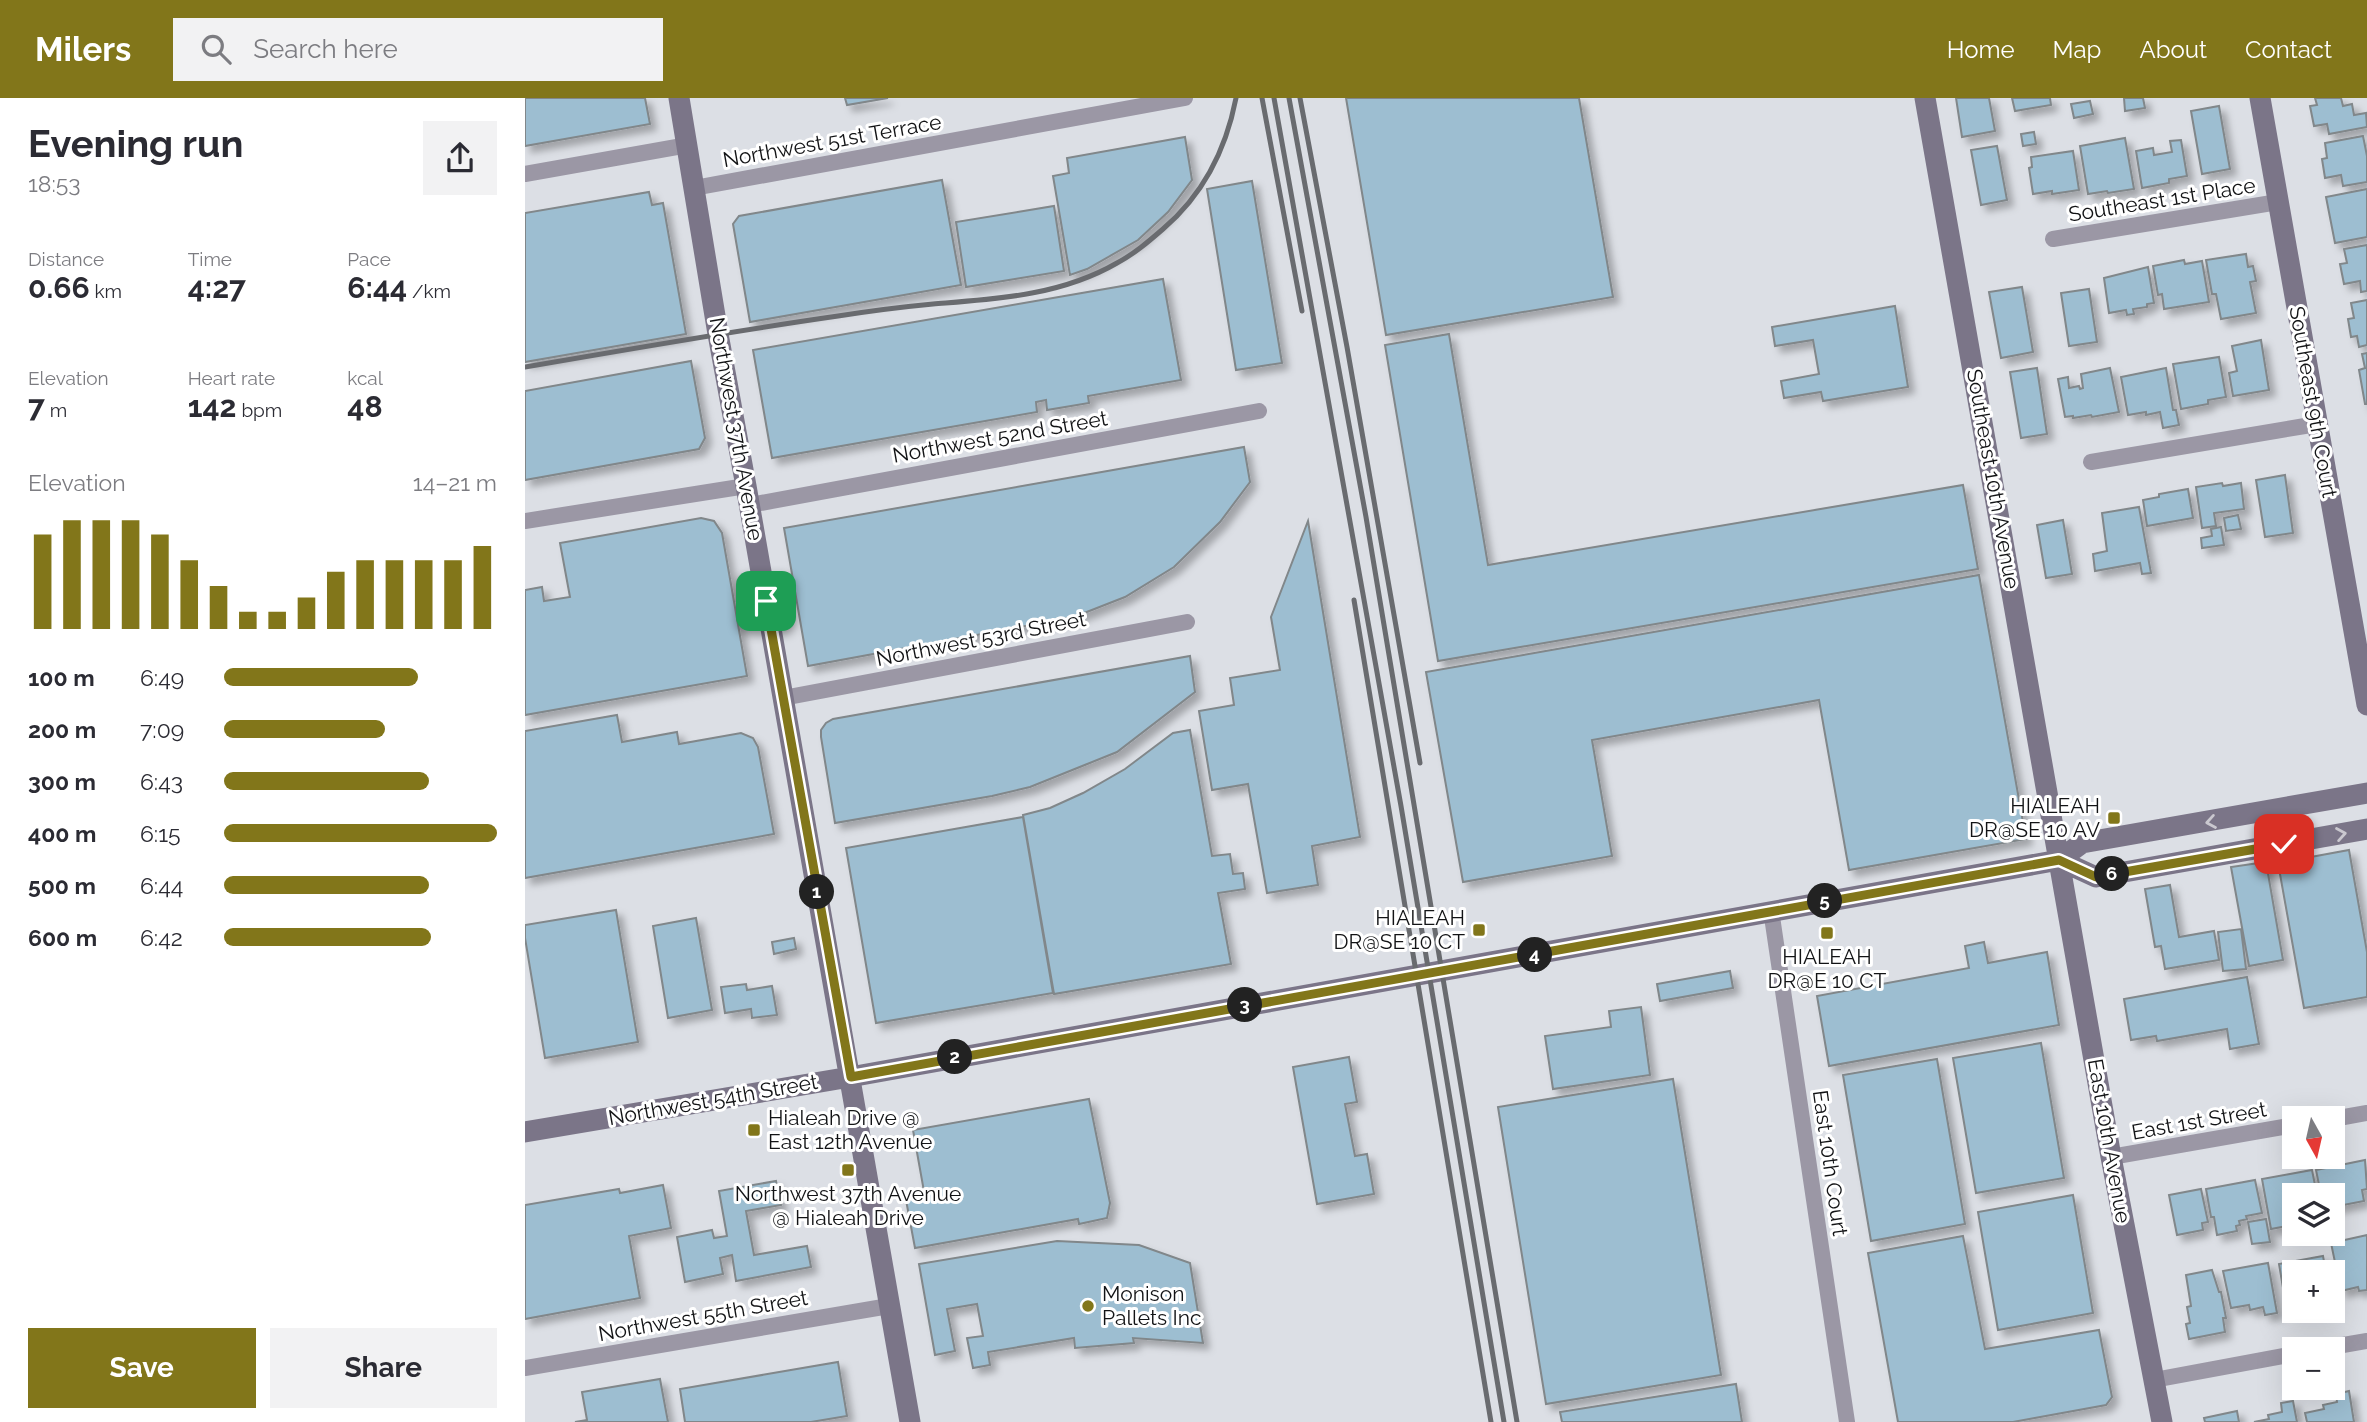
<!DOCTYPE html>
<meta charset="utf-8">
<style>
:root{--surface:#fff;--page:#f2f2f3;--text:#2b2b33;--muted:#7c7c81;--accent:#82761a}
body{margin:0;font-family:Raleway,sans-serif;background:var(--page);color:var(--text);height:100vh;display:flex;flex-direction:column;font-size:26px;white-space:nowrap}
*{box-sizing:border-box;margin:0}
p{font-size:23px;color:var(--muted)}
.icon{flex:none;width:38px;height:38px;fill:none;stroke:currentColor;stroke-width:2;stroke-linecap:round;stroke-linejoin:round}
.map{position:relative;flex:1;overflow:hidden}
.drawer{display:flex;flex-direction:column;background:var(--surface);width:525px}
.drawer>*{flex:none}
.needle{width:46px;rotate:172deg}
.tools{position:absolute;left:1757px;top:1008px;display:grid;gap:14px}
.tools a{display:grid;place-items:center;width:63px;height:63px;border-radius:0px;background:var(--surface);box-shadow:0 7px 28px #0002;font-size:35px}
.pin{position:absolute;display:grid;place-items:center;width:60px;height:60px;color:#fff;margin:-30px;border-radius:14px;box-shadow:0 4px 10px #0006}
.km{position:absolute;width:35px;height:35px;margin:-18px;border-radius:50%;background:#222;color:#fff;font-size:19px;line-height:35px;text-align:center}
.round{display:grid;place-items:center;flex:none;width:74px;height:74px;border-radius:0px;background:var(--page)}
.summary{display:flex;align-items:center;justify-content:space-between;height:119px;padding:0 28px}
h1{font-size:38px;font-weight:700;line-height:52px}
.stats{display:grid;grid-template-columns:repeat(3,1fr);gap:10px;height:119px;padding:7px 28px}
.stats div{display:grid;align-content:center}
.stats b{font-size:30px;font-weight:700}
.stats small{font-size:19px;font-weight:400}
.stats p{font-size:19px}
.chart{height:196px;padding:14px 28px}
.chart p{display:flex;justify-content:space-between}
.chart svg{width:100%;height:126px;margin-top:7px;stroke:var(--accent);stroke-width:6}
.cta{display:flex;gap:14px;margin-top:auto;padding:14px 28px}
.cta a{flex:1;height:80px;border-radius:0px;background:var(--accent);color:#fff;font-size:28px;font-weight:700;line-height:80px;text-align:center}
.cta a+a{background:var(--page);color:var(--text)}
ul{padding:0 28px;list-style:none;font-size:23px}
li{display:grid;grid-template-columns:112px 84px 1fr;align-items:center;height:52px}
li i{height:18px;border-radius:9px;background:var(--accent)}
header{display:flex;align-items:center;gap:42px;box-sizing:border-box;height:98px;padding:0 35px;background:var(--accent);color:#fff}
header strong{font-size:33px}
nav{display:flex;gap:38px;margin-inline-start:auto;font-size:24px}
.search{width:490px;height:63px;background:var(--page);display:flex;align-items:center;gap:18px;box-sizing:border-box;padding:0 24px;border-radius:0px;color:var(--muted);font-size:26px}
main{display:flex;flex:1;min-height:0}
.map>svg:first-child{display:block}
.building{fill:#9dbed1;stroke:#81878a;stroke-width:2;filter:url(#shadow)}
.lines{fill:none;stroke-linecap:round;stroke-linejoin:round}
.street{stroke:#9b97a5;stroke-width:16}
.secondary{stroke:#7b7588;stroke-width:21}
.rail{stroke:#696b6f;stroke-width:5}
.oneway{stroke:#cac8cf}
.route-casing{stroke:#fff;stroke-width:14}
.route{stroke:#82761a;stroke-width:9}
.poi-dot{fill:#82761a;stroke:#fff;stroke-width:2.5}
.labels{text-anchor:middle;stroke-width:6;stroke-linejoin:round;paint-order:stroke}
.street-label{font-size:21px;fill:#121315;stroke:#fff}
.poi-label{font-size:21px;fill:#121315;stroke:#fff;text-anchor:end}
</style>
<header>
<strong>Milers</strong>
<div class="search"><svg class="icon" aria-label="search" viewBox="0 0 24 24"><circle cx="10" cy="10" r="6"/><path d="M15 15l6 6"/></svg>Search here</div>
<nav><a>Home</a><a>Map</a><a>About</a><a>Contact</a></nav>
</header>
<main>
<section class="drawer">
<div class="summary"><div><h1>Evening run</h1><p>18:53</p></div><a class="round"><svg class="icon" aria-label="share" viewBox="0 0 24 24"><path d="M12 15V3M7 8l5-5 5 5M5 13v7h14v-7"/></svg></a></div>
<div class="stats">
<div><p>Distance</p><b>0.66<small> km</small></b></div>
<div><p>Time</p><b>4:27</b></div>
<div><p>Pace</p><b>6:44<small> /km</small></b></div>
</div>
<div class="stats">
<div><p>Elevation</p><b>7<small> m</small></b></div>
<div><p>Heart rate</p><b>142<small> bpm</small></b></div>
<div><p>kcal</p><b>48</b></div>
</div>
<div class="chart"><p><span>Elevation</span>14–21 m</p>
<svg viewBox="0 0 160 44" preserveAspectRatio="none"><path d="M5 44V11M15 44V6M25 44V6M35 44V6M45 44V11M55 44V20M65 44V29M75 44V38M85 44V38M95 44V33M105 44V24M115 44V20M125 44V20M135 44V20M145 44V20M155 44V15"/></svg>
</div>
<ul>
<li><b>100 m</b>6:49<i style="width:71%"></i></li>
<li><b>200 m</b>7:09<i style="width:59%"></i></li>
<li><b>300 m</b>6:43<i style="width:75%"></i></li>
<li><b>400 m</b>6:15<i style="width:100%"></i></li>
<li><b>500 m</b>6:44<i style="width:75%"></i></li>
<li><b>600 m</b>6:42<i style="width:76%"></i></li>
</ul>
<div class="cta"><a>Save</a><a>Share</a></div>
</section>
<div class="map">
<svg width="1842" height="1324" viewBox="0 0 1842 1324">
<defs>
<filter id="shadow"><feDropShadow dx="6" dy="6" stdDeviation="3.5" flood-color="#0004"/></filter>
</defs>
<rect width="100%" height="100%" fill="#dcdfe5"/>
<!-- building -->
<path class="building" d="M 0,0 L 120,0 L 125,26 L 0,48 Z
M 320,0 L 363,0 L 322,7 Z
M 821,0 L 1054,0 L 1088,199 L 861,237 Z
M 1431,0 L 1464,0 L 1470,33 L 1437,39 Z
M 1487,0 L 1525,0 L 1526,7 L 1490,13 Z
M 1599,0 L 1618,0 L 1620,10 L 1600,13 Z
M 1790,0 L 1816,0 L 1818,8 L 1827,6 L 1829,17 L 1841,15 L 1842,29 L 1804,36 L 1802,26 L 1789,28 L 1785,8 L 1792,7 Z
M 1565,3 L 1568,16 L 1549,20 L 1546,6 Z
M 1694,8 L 1705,71 L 1677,76 L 1666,13 Z
M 1509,34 L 1511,46 L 1498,48 L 1496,36 Z
M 1838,38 L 1842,58 L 1842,84 L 1818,88 L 1816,77 L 1800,80 L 1797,61 L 1802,60 L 1800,45 Z
M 660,39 L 667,82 L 643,114 L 613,142 L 562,171 L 545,177 L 528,78 L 544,75 L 542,60 Z
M 1600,40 L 1609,91 L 1583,95 L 1582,93 L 1563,96 L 1555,48 Z
M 1656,42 L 1662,78 L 1644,81 L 1644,85 L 1617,90 L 1611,53 L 1628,50 L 1629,57 L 1647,54 L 1645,43 Z
M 1472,48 L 1482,102 L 1456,107 L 1446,52 Z
M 1548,53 L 1554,92 L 1527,96 L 1527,93 L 1508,96 L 1504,70 L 1507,69 L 1506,59 Z
M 417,82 L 436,187 L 225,224 L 208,126 L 214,118 Z
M 727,83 L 757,265 L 711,272 L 682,91 Z
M 1842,91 L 1842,139 L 1810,145 L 1801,99 Z
M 124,94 L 127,107 L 138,105 L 161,236 L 0,264 L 0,115 Z
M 529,108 L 539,173 L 441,189 L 431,124 Z
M 1842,147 L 1842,193 L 1836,194 L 1835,183 L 1819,186 L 1815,166 L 1822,165 L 1819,151 Z
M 1721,156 L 1723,169 L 1728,168 L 1731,183 L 1725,184 L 1731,215 L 1696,221 L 1691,196 L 1687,196 L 1681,162 Z
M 1659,162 L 1660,166 L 1677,163 L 1684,204 L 1639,211 L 1637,196 L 1633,197 L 1628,168 Z
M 1623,169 L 1629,205 L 1622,206 L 1622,209 L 1608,211 L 1609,216 L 1602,217 L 1601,212 L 1584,215 L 1579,180 Z
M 638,181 L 656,282 L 563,298 L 564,305 L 522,312 L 521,302 L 511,304 L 512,314 L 247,360 L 228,252 Z
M 1497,189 L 1508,254 L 1476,260 L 1464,194 Z
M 1564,191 L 1572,244 L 1544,248 L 1536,195 Z
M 1842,202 L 1842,247 L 1834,249 L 1832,238 L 1826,239 L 1823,221 L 1829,220 L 1826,205 Z
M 1370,208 L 1383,289 L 1298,303 L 1296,294 L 1259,300 L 1256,283 L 1294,276 L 1288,242 L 1250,248 L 1247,229 Z
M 924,236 L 963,467 L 1438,387 L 1453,471 L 913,563 L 860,247 Z
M 1736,242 L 1744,292 L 1708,298 L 1704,275 L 1712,273 L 1707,248 Z
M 1842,255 L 1842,306 L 1840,306 L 1834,272 L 1840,270 L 1837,256 Z
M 1694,259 L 1701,299 L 1683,302 L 1683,306 L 1656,311 L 1648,266 Z
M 166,263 L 180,340 L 174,351 L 0,382 L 0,293 Z
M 1512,270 L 1522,336 L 1496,340 L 1485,274 Z
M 1585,270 L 1594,314 L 1567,319 L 1566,317 L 1548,320 L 1548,318 L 1540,319 L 1533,281 L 1543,279 L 1544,290 L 1554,288 L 1555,291 L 1558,290 L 1556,276 Z
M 1641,270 L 1648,312 L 1651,312 L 1654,327 L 1638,330 L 1635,314 L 1621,317 L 1621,314 L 1603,317 L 1596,279 Z
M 719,349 L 725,384 L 695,424 L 649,469 L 600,499 L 549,519 L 283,568 L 259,430 Z
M 1760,377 L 1768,435 L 1740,439 L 1731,382 Z
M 1697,385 L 1698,388 L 1716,385 L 1719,411 L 1689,415 L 1691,428 L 1677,430 L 1671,389 Z
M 1663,391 L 1668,420 L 1622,428 L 1618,402 L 1634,399 L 1634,396 Z
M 1614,409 L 1626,475 L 1617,476 L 1615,465 L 1570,473 L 1568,456 L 1582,453 L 1577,415 Z
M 1713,417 L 1716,431 L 1701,433 L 1699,420 Z
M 176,420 L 189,423 L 197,435 L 222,578 L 0,617 L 0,492 L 17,489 L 19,503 L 45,499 L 35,445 Z
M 1538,422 L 1547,476 L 1521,480 L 1512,427 Z
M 783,423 L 835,739 L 787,748 L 793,787 L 742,795 L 723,686 L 687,692 L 674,613 L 709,607 L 705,580 L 755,572 L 746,519 Z
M 1696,429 L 1699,447 L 1677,450 L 1676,440 L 1687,438 L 1686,431 Z
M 1454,477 L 1501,741 L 1324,772 L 1294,602 L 1067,642 L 1087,758 L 938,784 L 901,574 Z
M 665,558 L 670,594 L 592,654 L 505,689 L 467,698 L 310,725 L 296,639 L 296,632 L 301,625 L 308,621 Z
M 92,617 L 97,644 L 152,634 L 154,646 L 216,635 L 228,640 L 233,649 L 249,736 L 0,780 L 0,633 Z
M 665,632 L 687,758 L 705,756 L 708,776 L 718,775 L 720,791 L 693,795 L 706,866 L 529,896 L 498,717 L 525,710 L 558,695 L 600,671 L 648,635 Z
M 498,719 L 528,895 L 351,925 L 321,750 Z
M 1824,752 L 1842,854 L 1842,899 L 1779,910 L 1753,765 Z
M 1741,764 L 1758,862 L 1724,868 L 1706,769 Z
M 1645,787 L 1654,839 L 1689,833 L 1694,862 L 1640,871 L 1636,848 L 1630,849 L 1620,791 Z
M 91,812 L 113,944 L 20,960 L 0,840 L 0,827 Z
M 171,820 L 187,912 L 143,920 L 128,828 Z
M 1716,831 L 1721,871 L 1698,873 L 1693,834 Z
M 269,840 L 271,851 L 249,856 L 247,844 Z
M 1459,844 L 1463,865 L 1522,854 L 1534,927 L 1304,968 L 1292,898 L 1444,870 L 1440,848 Z
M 1205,873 L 1208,890 L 1135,903 L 1132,886 Z
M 1722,879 L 1734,946 L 1705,951 L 1702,931 L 1632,943 L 1631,938 L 1606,942 L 1599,901 Z
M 221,886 L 222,892 L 247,888 L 252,917 L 227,920 L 226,911 L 200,915 L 196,889 Z
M 1116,909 L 1125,977 L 1028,991 L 1020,938 L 1086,929 L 1084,913 Z
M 1516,945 L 1539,1080 L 1451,1095 L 1428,960 Z
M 824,959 L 832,1004 L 820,1006 L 830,1058 L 842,1056 L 849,1096 L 792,1106 L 768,969 Z
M 1412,961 L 1440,1126 L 1346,1143 L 1318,977 Z
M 1148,981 L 1196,1277 L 1021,1306 L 973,1009 Z
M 564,1001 L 585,1105 L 582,1120 L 554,1126 L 553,1121 L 390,1150 L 381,1102 L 400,1099 L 388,1032 Z
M 1840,1062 L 1842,1091 L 1837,1092 L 1839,1103 L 1808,1109 L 1808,1097 L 1796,1097 L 1791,1072 Z
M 1787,1072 L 1792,1097 L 1769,1097 L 1769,1115 L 1760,1117 L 1762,1128 L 1746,1131 L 1737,1081 Z
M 1730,1082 L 1737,1115 L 1721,1118 L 1722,1121 L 1714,1123 L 1715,1127 L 1711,1128 L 1712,1133 L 1692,1137 L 1689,1119 L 1686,1119 L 1681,1091 Z
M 251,1083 L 256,1107 L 221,1113 L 229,1157 L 282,1148 L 286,1169 L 211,1183 L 207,1157 L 195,1160 L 198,1176 L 160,1184 L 152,1139 L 187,1132 L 189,1140 L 202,1138 L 194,1093 Z
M 138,1087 L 146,1130 L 104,1138 L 115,1200 L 0,1221 L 0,1107 L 94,1091 L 95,1095 Z
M 1676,1091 L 1683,1124 L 1677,1125 L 1678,1132 L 1652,1137 L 1644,1097 Z
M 1548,1097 L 1568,1215 L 1473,1232 L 1453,1114 Z
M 1741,1121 L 1745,1144 L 1727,1146 L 1723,1124 Z
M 1842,1137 L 1842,1192 L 1834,1193 L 1833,1189 L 1816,1193 L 1806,1145 Z
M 1438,1138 L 1460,1251 L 1574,1232 L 1587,1299 L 1581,1307 L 1488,1324 L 1373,1324 L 1343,1155 Z
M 532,1143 L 614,1147 L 665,1165 L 678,1245 L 608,1240 L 609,1245 L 550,1250 L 549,1240 L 463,1254 L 465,1267 L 448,1270 L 442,1240 L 458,1238 L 452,1206 L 422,1211 L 430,1253 L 410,1257 L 394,1166 Z
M 1798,1158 L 1801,1174 L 1769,1174 L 1769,1200 L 1760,1202 L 1754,1166 Z
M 1743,1165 L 1752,1215 L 1740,1217 L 1738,1209 L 1725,1212 L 1724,1207 L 1706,1210 L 1698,1173 Z
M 1687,1172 L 1694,1194 L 1696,1194 L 1701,1220 L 1698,1220 L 1700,1234 L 1664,1241 L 1661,1226 L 1665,1225 L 1662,1209 L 1666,1208 L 1661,1177 Z
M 313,1264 L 322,1318 L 286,1324 L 160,1324 L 155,1291 Z
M 135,1281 L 143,1324 L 50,1324 L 62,1322 L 57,1294 Z
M 1211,1286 L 1217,1324 L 1037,1324 L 1035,1314 Z
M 1824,1293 L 1829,1324 L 1782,1324 L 1780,1315 L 1799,1311 L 1798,1307 L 1812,1304 L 1811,1296 Z
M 1768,1303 L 1772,1324 L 1729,1324 L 1744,1321 L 1743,1317 L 1757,1314 L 1756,1305 Z
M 1712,1313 L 1714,1324 L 1680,1324 L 1679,1320 Z"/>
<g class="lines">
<!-- street -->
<path class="street" d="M 0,76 L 163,47
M 169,90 L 660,0
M 1528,141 L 1753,104
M 1566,364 L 1792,326
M 225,407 L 734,313
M 0,423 L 221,388
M 258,600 L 662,524
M 1246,812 L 1322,1324
M 1808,1021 L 1842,1015
M 1586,1059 L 1769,1027
M 1795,1251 L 1842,1243
M 0,1270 L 364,1208
M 1629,1282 L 1769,1256"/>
<!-- secondary -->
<path class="secondary" d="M 154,0 L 193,236 L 221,388 L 385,1324
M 1400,0 L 1586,1059 L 1637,1324
M 1735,0 L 1842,607
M 1534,762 L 1571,779 L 1842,731
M 0,1034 L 325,979 L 1534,762 L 1557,745 L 1842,695"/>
<!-- rail -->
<path class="rail" d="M 737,0 L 777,213
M 749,0 L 876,708 L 979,1324
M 764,0 L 841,419 L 992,1324
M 775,0 L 822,249 L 895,665
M 0,269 C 104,251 208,233 313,218 C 345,213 376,209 408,206 C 470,201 535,198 592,165 C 609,156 623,144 638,131 C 679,96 701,52 711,0
M 829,502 L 966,1324"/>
</g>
<!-- one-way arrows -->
<defs><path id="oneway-chevron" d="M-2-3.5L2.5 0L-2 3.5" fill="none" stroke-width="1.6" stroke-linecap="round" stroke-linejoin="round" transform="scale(1.75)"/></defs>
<g class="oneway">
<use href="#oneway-chevron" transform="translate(1686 724) rotate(170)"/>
<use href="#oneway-chevron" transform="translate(1816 736) rotate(-10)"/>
</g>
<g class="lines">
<!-- route casing -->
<g class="route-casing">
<path id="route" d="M 241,503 L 326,979 L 1534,762 L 1571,779 L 1759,746"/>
</g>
<!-- route -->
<use href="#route" class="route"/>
</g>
<!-- markers -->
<g class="poi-dot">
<rect x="1582" y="713" width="14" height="14" rx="3.5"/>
<rect x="947" y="825" width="14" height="14" rx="3.5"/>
<rect x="1295" y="828" width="14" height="14" rx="3.5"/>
<rect x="222" y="1025" width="14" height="14" rx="3.5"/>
<rect x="316" y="1065" width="14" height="14" rx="3.5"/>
<circle cx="563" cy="1208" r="7"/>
</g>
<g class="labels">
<!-- street labels -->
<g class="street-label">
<text transform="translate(307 43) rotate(-10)" y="7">Northwest 51st Terrace</text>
<text transform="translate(1637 102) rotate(-9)" y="7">Southeast 1st Place</text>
<text transform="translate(1788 304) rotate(80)" y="7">Southeast 9th Court</text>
<text transform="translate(211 331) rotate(80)" y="7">Northwest 37th Avenue</text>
<text transform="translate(475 339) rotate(-10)" y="7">Northwest 52nd Street</text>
<text transform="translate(1468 381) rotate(80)" y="7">Southeast 10th Avenue</text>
<text transform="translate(456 541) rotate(-11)" y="7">Northwest 53rd Street</text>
<text transform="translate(188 1002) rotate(-10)" y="7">Northwest 54th Street</text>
<text transform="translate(1674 1023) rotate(-10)" y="7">East 1st Street</text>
<text transform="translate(1584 1043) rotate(80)" y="7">East 10th Avenue</text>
<text transform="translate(1305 1065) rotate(82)" y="7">East 10th Court</text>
<text transform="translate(178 1218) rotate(-10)" y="7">Northwest 55th Street</text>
</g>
<!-- poi labels -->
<g class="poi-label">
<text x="1575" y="715">HIALEAH<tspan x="1575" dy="24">DR@SE 10 AV</tspan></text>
<text x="940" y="827">HIALEAH<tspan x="940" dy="24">DR@SE 10 CT</tspan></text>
<text x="1302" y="866" text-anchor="middle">HIALEAH<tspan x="1302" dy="24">DR@E 10 CT</tspan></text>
<text x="243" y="1027" text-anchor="start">Hialeah Drive @<tspan x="243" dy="24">East 12th Avenue</tspan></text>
<text x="323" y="1103" text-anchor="middle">Northwest 37th Avenue<tspan x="323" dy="24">@ Hialeah Drive</tspan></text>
<text x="577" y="1203" text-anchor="start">Monison<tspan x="577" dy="24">Pallets Inc</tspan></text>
</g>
</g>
</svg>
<div class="tools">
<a><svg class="needle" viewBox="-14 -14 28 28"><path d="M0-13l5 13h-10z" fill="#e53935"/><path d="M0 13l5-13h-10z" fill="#7c7c81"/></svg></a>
<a><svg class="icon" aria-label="layers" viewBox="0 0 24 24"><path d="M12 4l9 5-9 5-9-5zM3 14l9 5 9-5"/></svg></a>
<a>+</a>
<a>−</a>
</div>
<div class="pin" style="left:241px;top:503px;background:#1e9e55"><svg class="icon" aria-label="arrive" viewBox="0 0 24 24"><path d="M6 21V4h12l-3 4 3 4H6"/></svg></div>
<div class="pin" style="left:1759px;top:746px;background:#d93025"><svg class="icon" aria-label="check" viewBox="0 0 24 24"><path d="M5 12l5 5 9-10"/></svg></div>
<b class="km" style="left:292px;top:794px">1</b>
<b class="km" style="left:430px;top:959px">2</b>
<b class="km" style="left:720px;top:907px">3</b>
<b class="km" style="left:1010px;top:857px">4</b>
<b class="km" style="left:1300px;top:803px">5</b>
<b class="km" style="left:1587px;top:776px">6</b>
</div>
</main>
